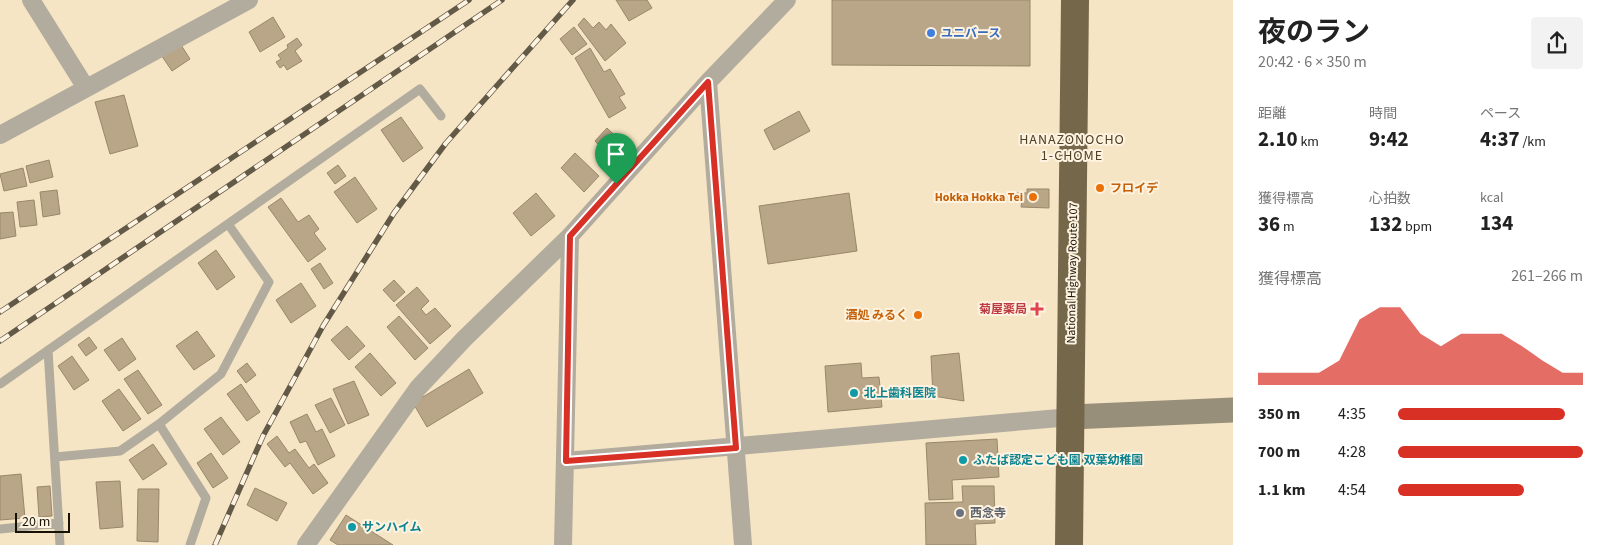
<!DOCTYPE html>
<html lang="ja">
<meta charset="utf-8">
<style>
:root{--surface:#fff;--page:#f2f2f2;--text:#222;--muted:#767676;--accent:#d93025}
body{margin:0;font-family:"Source Sans 3","Noto Sans JP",sans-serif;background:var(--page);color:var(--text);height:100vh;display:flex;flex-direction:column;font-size:19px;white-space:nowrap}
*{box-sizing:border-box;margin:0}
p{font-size:16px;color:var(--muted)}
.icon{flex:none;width:28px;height:28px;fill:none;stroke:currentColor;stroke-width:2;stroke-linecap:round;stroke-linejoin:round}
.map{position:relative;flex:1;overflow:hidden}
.drawer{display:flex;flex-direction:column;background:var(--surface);width:375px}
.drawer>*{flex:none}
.scale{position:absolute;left:15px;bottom:12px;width:55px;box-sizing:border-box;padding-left:5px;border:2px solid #171106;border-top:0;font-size:14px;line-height:18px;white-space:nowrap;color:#171106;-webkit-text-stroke:4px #fef3e0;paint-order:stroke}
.pin{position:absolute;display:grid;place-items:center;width:42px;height:42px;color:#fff;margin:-51px -21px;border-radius:50% 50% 50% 0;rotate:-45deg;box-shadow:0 0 5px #0007}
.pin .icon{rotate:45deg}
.round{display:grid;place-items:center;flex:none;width:52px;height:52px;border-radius:5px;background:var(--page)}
.head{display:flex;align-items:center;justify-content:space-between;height:85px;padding:0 25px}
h1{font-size:28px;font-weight:700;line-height:38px}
.figures{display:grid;grid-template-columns:repeat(3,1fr);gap:8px;height:85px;padding:5px 25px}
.figures div{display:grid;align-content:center}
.figures b{font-size:21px;font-weight:700}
.figures small{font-size:14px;font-weight:400}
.figures p{font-size:14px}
.chart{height:140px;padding:10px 25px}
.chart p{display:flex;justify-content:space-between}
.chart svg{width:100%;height:90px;margin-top:5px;fill:var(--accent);opacity:.7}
ul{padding:0 25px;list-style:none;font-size:16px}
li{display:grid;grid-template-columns:80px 60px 1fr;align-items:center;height:38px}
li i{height:12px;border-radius:6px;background:var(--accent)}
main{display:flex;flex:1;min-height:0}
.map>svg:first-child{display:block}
.building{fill:#b9a688;stroke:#988769}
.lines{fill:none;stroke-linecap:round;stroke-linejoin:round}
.lane{stroke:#b2ac9e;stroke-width:9}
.street{stroke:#b2ac9e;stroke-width:18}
.secondary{stroke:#988f7a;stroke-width:25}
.highway{stroke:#75684a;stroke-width:28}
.rail-casing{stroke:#625946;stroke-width:5.5}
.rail{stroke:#fef3e0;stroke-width:4;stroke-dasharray:11;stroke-linecap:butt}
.route-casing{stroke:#fff;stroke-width:10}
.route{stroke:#d93025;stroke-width:6}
.shop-dot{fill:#3f7fe0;stroke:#fef3e0;stroke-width:2}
.food-dot{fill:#e8710a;stroke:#fef3e0;stroke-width:2}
.health-dot{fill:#e0444e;stroke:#fef3e0;stroke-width:2}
.culture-dot{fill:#0f9aa8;stroke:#fef3e0;stroke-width:2}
.worship-dot{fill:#6b7280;stroke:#fef3e0;stroke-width:2}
.labels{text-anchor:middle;stroke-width:4;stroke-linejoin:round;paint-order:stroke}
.shop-label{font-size:12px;font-weight:bold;fill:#366cbe;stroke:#fef3e0;text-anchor:start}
.food-label{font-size:12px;font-weight:bold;fill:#c56008;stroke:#fef3e0;text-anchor:end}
.street-label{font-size:12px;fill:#171106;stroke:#fef3e0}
.health-label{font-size:12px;font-weight:bold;fill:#be3a42;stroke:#fef3e0;text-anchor:end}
.culture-label{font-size:12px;font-weight:bold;fill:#0d838f;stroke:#fef3e0;text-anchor:start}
.worship-label{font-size:12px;font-weight:bold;fill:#5b616d;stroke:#fef3e0;text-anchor:start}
.neighbourhood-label{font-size:14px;letter-spacing:1px;fill:#514226;stroke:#fef3e0}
</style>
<main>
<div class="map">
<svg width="1233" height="545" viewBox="0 0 1233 545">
<rect width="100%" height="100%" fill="#f6e5c4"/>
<!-- building -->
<path class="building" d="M 616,0 L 647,0 L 652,8 L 629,21 Z
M 832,0 L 1030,0 L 1030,66 L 832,65 Z
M 273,17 L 285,37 L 260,52 L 249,32 Z
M 584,18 L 593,28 L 599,22 L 606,30 L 611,24 L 626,43 L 605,61 L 578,25 Z
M 574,27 L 587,44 L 572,55 L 560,39 Z
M 174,34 L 190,59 L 172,71 L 155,46 Z
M 297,38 L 302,45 L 295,51 L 302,61 L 287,70 L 284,65 L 280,68 L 276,62 L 281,59 L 278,55 L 288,48 L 287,45 Z
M 590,48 L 604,72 L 610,69 L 625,94 L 619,97 L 626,108 L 609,118 L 575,58 Z
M 124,95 L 138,146 L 110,154 L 95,102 Z
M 799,111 L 810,131 L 774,150 L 764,130 Z
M 401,117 L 423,148 L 403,162 L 381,130 Z
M 607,128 L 629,149 L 616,163 L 595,141 Z
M 575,153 L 599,176 L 584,192 L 561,168 Z
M 49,160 L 53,177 L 30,183 L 26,166 Z
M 338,165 L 346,176 L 335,184 L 327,173 Z
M 23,168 L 27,186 L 4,191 L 0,174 Z
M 355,177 L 377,209 L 357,223 L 334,192 Z
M 1027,189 L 1049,189 L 1049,208 L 1021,207 L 1022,200 L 1017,200 L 1017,193 L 1027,193 Z
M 57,190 L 60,214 L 43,217 L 40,192 Z
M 536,193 L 555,216 L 531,236 L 513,213 Z
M 849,193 L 857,251 L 768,264 L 759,206 Z
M 281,198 L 298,222 L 309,215 L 319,229 L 314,233 L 326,249 L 308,262 L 268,207 Z
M 34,200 L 37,225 L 20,227 L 17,202 Z
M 13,212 L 16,236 L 0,239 L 0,213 Z
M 216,250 L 235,277 L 217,290 L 198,263 Z
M 320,263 L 333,283 L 324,289 L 311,269 Z
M 394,280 L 405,292 L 394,302 L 383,290 Z
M 301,283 L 316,306 L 291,323 L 276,300 Z
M 417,287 L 429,301 L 421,309 L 426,315 L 435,308 L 451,326 L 430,344 L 396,305 Z
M 399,316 L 428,348 L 415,360 L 387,327 Z
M 347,326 L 365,346 L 349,360 L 331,340 Z
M 197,331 L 215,356 L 194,370 L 176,346 Z
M 89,337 L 97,348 L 86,356 L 78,345 Z
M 122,338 L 136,359 L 119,371 L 104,350 Z
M 370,353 L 396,383 L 381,396 L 355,367 Z
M 959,353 L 964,401 L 933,396 L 931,356 Z
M 72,356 L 89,380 L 74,390 L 58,366 Z
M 247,363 L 256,375 L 246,383 L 237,371 Z
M 861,363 L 862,378 L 879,377 L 882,407 L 828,412 L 825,366 Z
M 469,369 L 483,393 L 427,427 L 413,403 Z
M 138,370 L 162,405 L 148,414 L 124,379 Z
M 354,381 L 369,415 L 348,424 L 333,389 Z
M 241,384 L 260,412 L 247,421 L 227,394 Z
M 119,389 L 141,419 L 123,431 L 102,401 Z
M 331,398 L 345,425 L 330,433 L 315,405 Z
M 307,414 L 316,432 L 322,429 L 335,456 L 318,465 L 306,441 L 300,443 L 290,422 Z
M 221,417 L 240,442 L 223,455 L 204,429 Z
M 277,436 L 289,453 L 295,449 L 309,468 L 314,464 L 328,483 L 313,494 L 290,463 L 285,467 L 267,444 Z
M 997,439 L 999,477 L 952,480 L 953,499 L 929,500 L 926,443 Z
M 153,444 L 167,464 L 143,480 L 129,460 Z
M 211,453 L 228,478 L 213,488 L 197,463 Z
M 21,474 L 25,518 L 0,520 L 0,476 Z
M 120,481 L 123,527 L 100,529 L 96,482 Z
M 50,486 L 52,516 L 39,517 L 37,487 Z
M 962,486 L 994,486 L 995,523 L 975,524 L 976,545 L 926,545 L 925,503 L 963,502 Z
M 255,488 L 287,503 L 277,521 L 247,505 Z
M 138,489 L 159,489 L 158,542 L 137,541 Z
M 346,515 L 393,545 L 338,545 L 330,540 Z"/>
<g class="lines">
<!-- lane -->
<path class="lane" d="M 48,350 L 60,545
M 0,384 L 420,89 L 441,116
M 159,424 L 206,498 L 190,545
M 55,457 L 120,451 L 159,424 L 221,374 L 269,282 L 228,224
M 0,529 L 59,523"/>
<!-- street -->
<path class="street" d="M 31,0 L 86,88
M 708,82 L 743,545
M 0,135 L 249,0
M 566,461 L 1071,417
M 306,545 L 418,388 L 464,339 L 570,236 L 708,82 L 787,0
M 563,545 L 570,236"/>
<!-- secondary -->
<path class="secondary" d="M 1071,417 L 1233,410"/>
<!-- highway -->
<path class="highway" d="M 1069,545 L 1075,0"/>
<!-- rail casing -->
<g class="rail-casing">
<path id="rail" d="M 0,312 L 469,0
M 0,341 L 502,0
M 215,545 L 263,436 L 323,326 L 394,213 L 446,143 L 573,0"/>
</g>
<!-- rail -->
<use href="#rail" class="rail"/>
</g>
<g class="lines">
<!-- route casing -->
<g class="route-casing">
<path id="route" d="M 708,82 L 736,448 L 566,461 L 570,236 Z"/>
</g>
<!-- route -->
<use href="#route" class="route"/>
</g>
<!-- markers -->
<circle class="shop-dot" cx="931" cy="33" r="5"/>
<g class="food-dot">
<circle cx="1100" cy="188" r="5"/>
<circle cx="1033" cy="197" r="5"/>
<circle cx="918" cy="315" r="5"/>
</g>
<path class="health-dot" d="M1034.5 301.5h5v5h5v5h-5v5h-5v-5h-5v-5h5z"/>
<g class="culture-dot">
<circle cx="854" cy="393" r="5"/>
<circle cx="963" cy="460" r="5"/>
<circle cx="352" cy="527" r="5"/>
</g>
<circle class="worship-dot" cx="960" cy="513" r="5"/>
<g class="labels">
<!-- shop labels -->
<g class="shop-label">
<text x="941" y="37">ユニバース</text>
</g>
<!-- food labels -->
<g class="food-label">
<text x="1110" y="192" text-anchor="start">フロイデ</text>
<text x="1023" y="201">Hokka Hokka Tei</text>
<text x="908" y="319">酒処 みるく</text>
</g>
<!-- street labels -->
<g class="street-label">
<text transform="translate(1072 273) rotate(-89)" y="4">National Highway Route 107</text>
</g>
<!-- health labels -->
<g class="health-label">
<text x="1027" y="313">菊屋薬局</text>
</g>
<!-- culture labels -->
<g class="culture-label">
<text x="864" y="397">北上歯科医院</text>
<text x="973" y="464">ふたば認定こども園 双葉幼稚園</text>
<text x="362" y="531">サンハイム</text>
</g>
<!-- worship labels -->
<g class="worship-label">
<text x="970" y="517">西念寺</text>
</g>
<!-- neighbourhood labels -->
<g class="neighbourhood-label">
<text x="1072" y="144">HANAZONOCHO<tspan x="1072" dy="16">1-CHOME</tspan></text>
</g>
</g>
</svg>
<div class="scale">20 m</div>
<div class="pin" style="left:616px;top:184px;background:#1e9e55"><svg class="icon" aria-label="arrive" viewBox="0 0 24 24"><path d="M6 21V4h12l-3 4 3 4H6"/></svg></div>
</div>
<section class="drawer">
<div class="head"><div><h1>夜のラン</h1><p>20:42 · 6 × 350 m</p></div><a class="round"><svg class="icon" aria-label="share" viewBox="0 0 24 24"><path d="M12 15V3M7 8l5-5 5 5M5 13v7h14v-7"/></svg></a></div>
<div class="figures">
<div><p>距離</p><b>2.10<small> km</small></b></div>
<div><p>時間</p><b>9:42</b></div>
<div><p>ペース</p><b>4:37<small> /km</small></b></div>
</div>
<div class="figures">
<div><p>獲得標高</p><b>36<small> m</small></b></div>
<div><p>心拍数</p><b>132<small> bpm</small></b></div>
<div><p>kcal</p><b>134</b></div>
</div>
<div class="chart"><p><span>獲得標高</span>261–266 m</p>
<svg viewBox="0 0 160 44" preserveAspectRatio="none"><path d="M0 44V38L10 38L20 38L30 38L40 32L50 12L60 6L70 6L80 19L90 25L100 19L110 19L120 19L130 25L140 32L150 38L160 38V44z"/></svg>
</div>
<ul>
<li><b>350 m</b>4:35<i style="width:90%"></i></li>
<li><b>700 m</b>4:28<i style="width:100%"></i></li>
<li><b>1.1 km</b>4:54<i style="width:68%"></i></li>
</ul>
</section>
</main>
